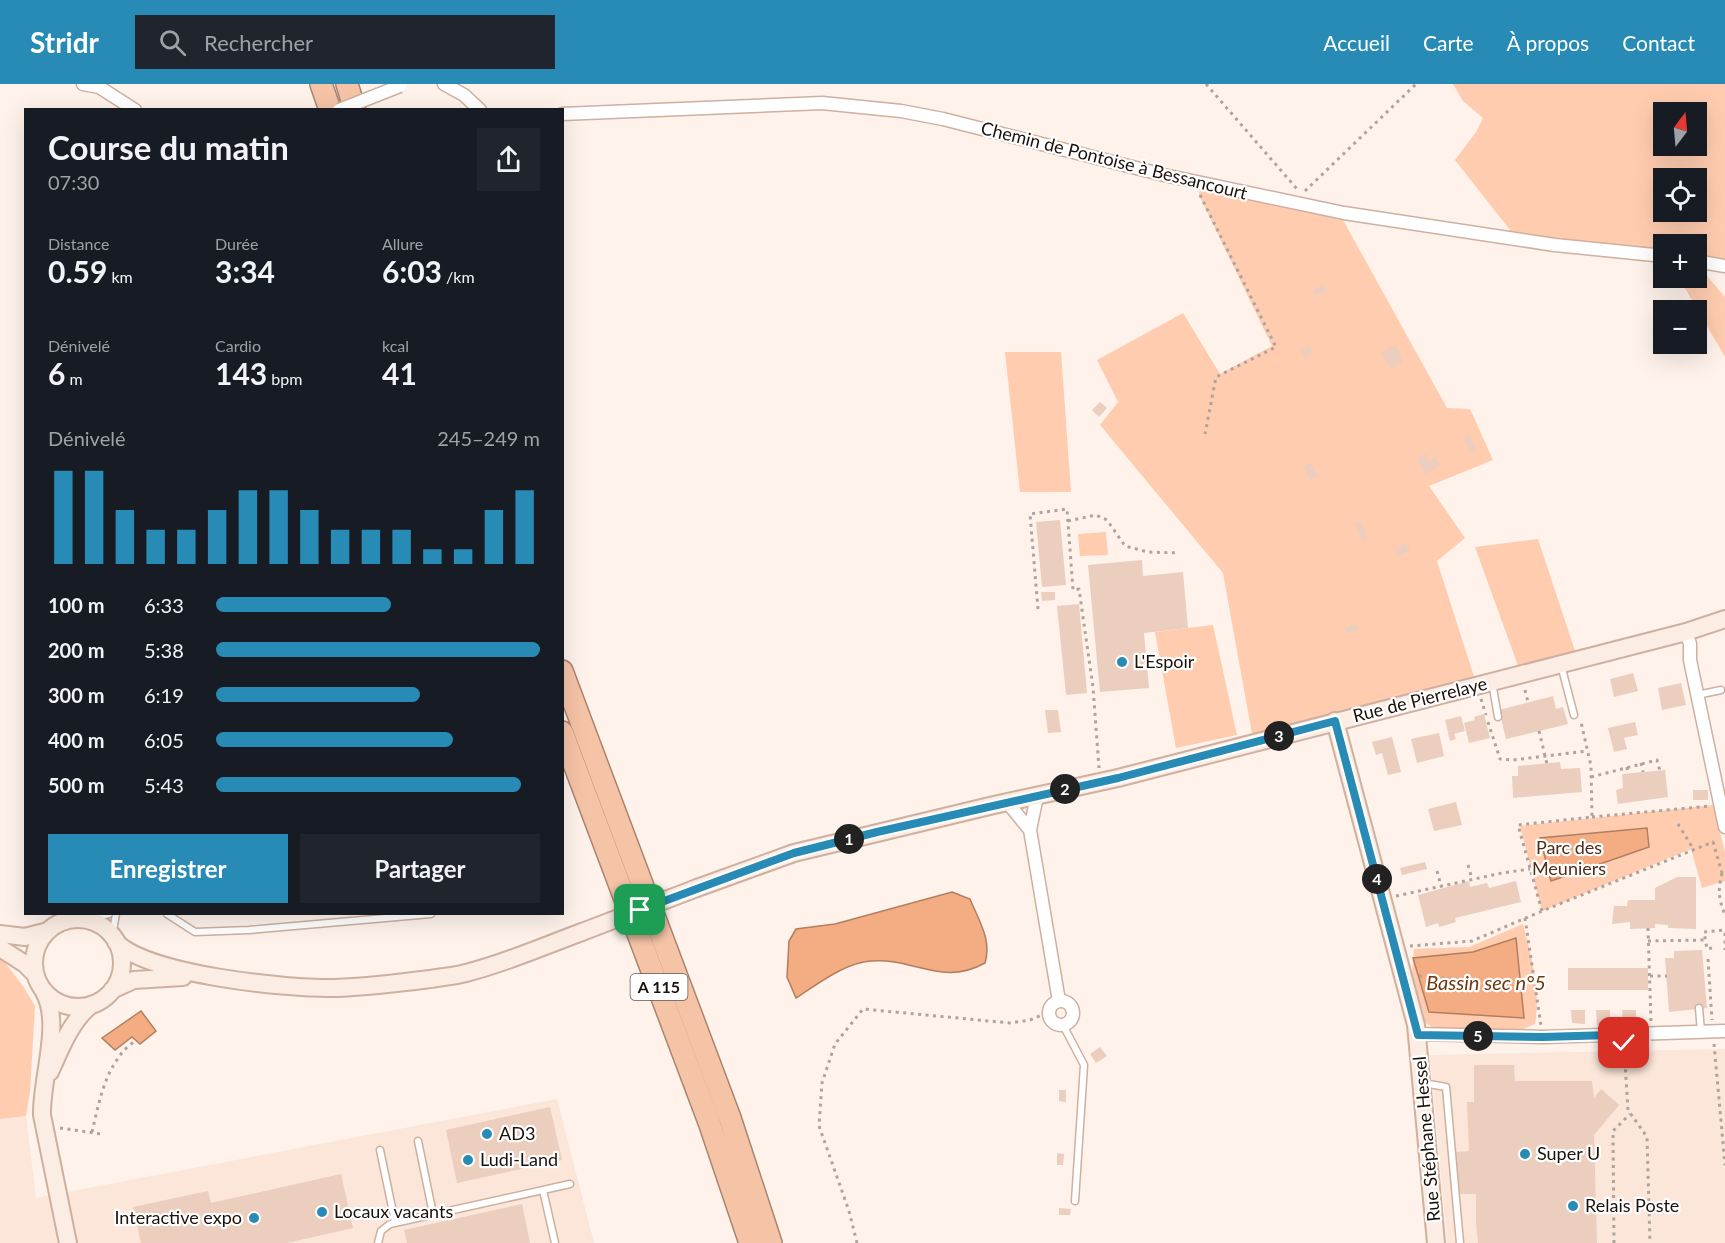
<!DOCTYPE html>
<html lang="fr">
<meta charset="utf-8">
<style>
:root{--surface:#171b24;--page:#20242c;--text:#f1f3f6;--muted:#9ea1a6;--accent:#278bb5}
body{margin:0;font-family:Lato,sans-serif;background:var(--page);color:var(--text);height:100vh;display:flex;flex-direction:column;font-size:22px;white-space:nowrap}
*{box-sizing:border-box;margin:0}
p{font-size:20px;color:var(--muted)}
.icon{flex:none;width:33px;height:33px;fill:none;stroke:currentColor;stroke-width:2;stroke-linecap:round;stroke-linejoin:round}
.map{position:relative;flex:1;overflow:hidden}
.sheet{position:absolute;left:24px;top:24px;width:540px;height:807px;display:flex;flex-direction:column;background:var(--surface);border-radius:0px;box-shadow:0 6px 24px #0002}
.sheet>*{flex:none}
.needle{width:39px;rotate:16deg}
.fabs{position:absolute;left:1653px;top:18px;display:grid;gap:12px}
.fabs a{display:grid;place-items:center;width:54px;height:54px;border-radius:0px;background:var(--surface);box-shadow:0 6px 24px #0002;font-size:30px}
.pin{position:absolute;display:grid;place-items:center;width:51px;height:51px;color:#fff;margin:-26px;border-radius:12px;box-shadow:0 3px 9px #0006}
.km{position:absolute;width:30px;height:30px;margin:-15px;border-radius:50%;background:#222;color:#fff;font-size:16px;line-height:30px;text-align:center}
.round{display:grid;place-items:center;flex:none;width:63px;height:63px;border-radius:0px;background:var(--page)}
.headline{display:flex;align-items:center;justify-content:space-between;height:102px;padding:0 24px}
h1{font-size:33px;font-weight:700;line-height:45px}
.stats{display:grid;grid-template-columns:repeat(3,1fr);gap:9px;height:102px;padding:6px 24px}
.stats div{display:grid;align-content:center}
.stats b{font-size:30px;font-weight:700}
.stats small{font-size:16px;font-weight:400}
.stats p{font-size:16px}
.chart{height:168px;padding:12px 24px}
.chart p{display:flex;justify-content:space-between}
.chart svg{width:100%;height:108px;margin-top:6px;stroke:var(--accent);stroke-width:6}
.primary-button{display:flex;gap:12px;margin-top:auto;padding:12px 24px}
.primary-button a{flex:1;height:69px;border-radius:0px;background:var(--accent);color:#fff;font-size:24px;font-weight:700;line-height:69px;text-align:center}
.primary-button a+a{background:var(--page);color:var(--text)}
ul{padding:0 24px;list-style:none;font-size:20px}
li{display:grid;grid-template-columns:96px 72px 1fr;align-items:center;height:45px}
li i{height:15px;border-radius:8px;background:var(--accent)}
header{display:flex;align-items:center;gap:36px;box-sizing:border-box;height:84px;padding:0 30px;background:var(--accent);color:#fff}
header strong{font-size:28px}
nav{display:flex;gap:33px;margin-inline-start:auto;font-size:21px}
.search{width:420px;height:54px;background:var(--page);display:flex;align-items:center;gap:15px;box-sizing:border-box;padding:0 21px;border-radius:0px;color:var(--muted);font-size:22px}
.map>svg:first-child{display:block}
.built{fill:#fce5d9}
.green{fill:#ffccaf;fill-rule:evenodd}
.water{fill:#f4ad83;stroke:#b37e5f;stroke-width:1.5}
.building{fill:#ebcebd}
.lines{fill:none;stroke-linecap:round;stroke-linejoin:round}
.lane-casing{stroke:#cdb0a0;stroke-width:9}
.street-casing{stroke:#cdb0a0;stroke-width:15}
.secondary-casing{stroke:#cdb0a0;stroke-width:20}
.highway-casing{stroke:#a98570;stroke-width:24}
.path{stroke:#afa49d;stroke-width:3;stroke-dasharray:3 4.5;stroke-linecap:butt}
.lane{stroke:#fff;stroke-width:6}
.street{stroke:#fff;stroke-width:12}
.secondary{stroke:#fcede4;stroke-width:16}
.highway{stroke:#f5c3a6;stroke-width:21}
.street-bridge-casing{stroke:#cdb0a0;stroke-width:15;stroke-linecap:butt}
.secondary-bridge-casing{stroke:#cdb0a0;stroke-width:20;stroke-linecap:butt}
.street-bridge{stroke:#fff;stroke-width:12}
.secondary-bridge{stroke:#fcede4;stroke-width:16}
.route-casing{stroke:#fff;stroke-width:12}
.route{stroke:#278bb5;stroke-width:8}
.poi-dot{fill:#278bb5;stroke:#fff;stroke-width:2}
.labels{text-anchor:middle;stroke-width:4.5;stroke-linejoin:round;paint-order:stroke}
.shield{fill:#fff;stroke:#5f5854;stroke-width:1.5}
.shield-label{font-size:16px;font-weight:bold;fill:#1b110b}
.street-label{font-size:18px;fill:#1b110b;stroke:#fff}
.poi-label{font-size:18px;fill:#1b110b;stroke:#fff;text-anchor:start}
.park-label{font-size:18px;fill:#512d17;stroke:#fff}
.water-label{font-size:20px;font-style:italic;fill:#6f370f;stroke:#fff}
</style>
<header>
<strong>Stridr</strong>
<div class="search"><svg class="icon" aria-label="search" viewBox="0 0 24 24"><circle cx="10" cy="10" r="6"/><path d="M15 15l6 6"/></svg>Rechercher</div>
<nav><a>Accueil</a><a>Carte</a><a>À propos</a><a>Contact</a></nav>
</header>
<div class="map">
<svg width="1725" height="1159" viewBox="0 0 1725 1159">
<rect width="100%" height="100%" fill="#fef2eb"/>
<!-- built -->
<path class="built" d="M 1725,965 L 1725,1159 L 1447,1159 L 1430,971 Z
M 557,1015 L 594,1159 L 0,1159 L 0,1035 L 26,1032 L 36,1114 Z"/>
<!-- green -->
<path class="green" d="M 1453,0 L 1725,0 L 1725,179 L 1697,173 L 1696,160 L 1664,160 L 1663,169 L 1508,150 L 1510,146 L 1455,76 L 1476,48 L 1483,34 L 1463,17 ZM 1664,28 L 1696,28 L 1696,62 L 1664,62 ZM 1664,94 L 1696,94 L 1696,128 L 1664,128 Z
M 1201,95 L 1345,123 L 1343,136 L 1447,324 L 1470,325 L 1493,376 L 1429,402 L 1465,454 L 1437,477 L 1477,602 L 1353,633 L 1252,650 L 1223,489 L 1100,341 L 1118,318 L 1097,276 L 1183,229 L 1220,290 L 1272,262 L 1199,111 Z
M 1697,180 L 1725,213 L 1725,273 L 1679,194 L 1696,194 Z
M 1005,268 L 1061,268 L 1071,408 L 1020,408 Z
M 1106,448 L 1108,471 L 1080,472 L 1078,450 Z
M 1538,455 L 1577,573 L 1521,590 L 1475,463 Z
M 1213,541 L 1237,651 L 1176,664 L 1155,548 Z
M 1713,721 L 1725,768 L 1725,797 L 1702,804 L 1691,765 L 1542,827 L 1520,742 Z
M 1523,840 C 1531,871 1541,908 1535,940 L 1518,947 L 1433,943 C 1406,933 1412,888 1414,865 L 1469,863 Z
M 0,872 L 23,902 L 35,922 L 30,1008 L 26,1032 L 0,1035 Z"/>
<!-- water -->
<path class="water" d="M 1647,744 L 1649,763 L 1551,797 L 1540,754 Z
M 952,808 L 970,815 C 979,837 992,856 985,879 C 942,903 913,873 871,877 C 844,879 818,900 796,914 L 787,893 L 789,857 L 796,845 L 835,840 Z
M 1516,854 L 1524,934 L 1429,928 L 1413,874 L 1473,868 Z
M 141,927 L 156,947 L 140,960 L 132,953 L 115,966 L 102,954 Z"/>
<!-- building -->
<path class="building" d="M 1324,200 L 1327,206 L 1315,212 L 1312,207 Z
M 1396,261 L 1403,278 L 1391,285 L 1381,269 Z
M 1310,262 L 1313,268 L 1304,273 L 1300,266 Z
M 1100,318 L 1107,324 L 1099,333 L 1092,326 Z
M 1469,350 L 1477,365 L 1470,368 L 1463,353 Z
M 1426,369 L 1428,376 L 1436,373 L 1440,382 L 1425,390 L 1416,374 Z
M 1311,379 L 1318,392 L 1310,396 L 1303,382 Z
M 1060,436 L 1066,501 L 1042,503 L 1036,438 Z
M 1361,437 L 1368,455 L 1363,457 L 1355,440 Z
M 1406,459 L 1410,467 L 1398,473 L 1394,465 Z
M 1142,476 L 1143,492 L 1183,488 L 1188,544 L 1144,549 L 1149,604 L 1100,608 L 1088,481 Z
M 1041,508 L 1055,508 L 1055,516 L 1042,517 Z
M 1079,520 L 1087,609 L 1066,611 L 1057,522 Z
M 1356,539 L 1358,545 L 1348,550 L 1345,545 Z
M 1633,589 L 1638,607 L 1614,613 L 1610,595 Z
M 1681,599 L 1686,621 L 1662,626 L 1658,604 Z
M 1553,612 L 1556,625 L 1563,623 L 1568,640 L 1506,655 L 1499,626 Z
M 1045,626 L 1058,626 L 1061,648 L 1048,649 Z
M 1484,630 L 1490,654 L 1469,659 L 1464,639 L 1475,636 L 1474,633 Z
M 1461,632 L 1465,647 L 1454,650 L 1456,655 L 1450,657 L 1445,636 Z
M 1635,638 L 1638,651 L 1624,654 L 1627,665 L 1614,668 L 1608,644 Z
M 1439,649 L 1444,672 L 1417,679 L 1411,655 Z
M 1392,653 L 1401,688 L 1388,691 L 1382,669 L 1376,671 L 1372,658 Z
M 1560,678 L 1561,685 L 1580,684 L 1582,708 L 1513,714 L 1512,692 L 1518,692 L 1518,682 Z
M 1665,686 L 1668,713 L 1618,720 L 1616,706 L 1623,704 L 1622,690 Z
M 1693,706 L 1708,706 L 1708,716 L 1693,716 Z
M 1456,718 L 1462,741 L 1434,747 L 1428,725 Z
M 1425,778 L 1427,785 L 1402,791 L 1400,784 Z
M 1677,793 L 1696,793 L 1696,845 L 1668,844 L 1668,841 L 1655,840 L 1655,844 L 1630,845 L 1630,838 L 1612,840 L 1614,822 L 1627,822 L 1628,816 L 1655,816 L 1655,804 Z
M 1469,797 L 1470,803 L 1487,799 L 1489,804 L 1516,797 L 1521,818 L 1455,834 L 1456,838 L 1439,843 L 1438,839 L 1426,843 L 1418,811 Z
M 1702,866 L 1707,924 L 1669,928 L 1665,874 L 1674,874 L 1674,867 Z
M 1568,884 L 1648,884 L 1648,906 L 1568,906 Z
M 1571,926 L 1585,926 L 1585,940 L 1572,939 Z
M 1596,926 L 1610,926 L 1610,940 L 1597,941 Z
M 1622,926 L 1636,926 L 1636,940 L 1623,939 Z
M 1100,963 L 1107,972 L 1096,979 L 1090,970 Z
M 1474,981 L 1514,981 L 1515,997 L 1592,997 L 1594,1014 L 1601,1005 L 1619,1021 L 1594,1051 L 1597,1159 L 1478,1159 L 1476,1139 L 1476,1110 L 1458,1110 L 1455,1068 L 1469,1067 L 1467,1018 L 1474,1018 Z
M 1059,1006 L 1066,1006 L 1066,1018 L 1059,1017 Z
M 550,1023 L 562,1076 L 457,1099 L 446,1046 Z
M 1057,1069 L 1064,1070 L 1063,1081 L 1057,1081 Z
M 341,1090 L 353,1144 L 287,1159 L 141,1159 L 133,1123 L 208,1107 L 211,1119 Z
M 522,1120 L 530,1159 L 407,1159 L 404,1146 Z
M 1059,1124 L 1071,1125 L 1070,1131 L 1059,1131 Z"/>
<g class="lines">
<!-- lane casing -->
<g class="lane-casing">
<path id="lane" d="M 1561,581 L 1574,631
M 1492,598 L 1498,633
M 1697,611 L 1721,606
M 167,830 L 195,848 L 249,846 L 431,830
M 84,836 L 109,830
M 112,852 L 116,830
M 1699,924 L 1701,947
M 1063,941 L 1084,981 L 1075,1117
M 1423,999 L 1446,1003 L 1460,1159
M 418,1057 L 433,1130
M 380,1066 L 395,1138
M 543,1106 L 555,1159
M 378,1159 L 381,1147 L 390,1140 L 570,1100"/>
</g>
<!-- street casing -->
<g class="street-casing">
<path id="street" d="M 83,0 L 99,3 L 135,26
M 444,0 L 464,11 L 480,26
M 562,30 L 822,19 L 901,27 L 943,35 L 1164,91 L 1344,129 L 1555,161 L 1664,172
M 1696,177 L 1725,182
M 1686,548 L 1690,560 L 1690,576 L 1725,743
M 1037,712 L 1030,746 L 1059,917
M 1007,718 L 1030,746
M1049 929a12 12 0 1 1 24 0a12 12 0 1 1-24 0Z
M 1418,950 L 1543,953 L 1725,947"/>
</g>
<!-- secondary casing -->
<g class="secondary-casing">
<path id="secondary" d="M 1335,637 L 1416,941 L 1436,1159
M 697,804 L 794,769 L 994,721 L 1118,694 L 1686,548 L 1725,535
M34 879a44 44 0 1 1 88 0a44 44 0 1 1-88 0Z
M 0,850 L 25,853 L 48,847
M 116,858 C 148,891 288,905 335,904 C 367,903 399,899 430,895 C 442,893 455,892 466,889 C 506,879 544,862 582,848
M 0,864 L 25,880 L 35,890
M 112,906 L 134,896 L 183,893
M 44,908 C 62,939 41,995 42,1031 L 68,1159
M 50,988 C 60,966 71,937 90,922"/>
</g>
<!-- highway casing -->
<g class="highway-casing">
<path id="highway" d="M 321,0 L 330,26
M 347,0 L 355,26
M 562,587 L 730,1034 L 771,1159
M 562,648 L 709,1038 L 750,1159"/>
</g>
<!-- path -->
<path class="path" d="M 1206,0 L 1297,105
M 1305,107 L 1416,0
M 1200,111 L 1276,263 L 1216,293 L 1205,350
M 1068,437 L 1096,431 L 1107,436 L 1125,462 L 1148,468 L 1179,469
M 1038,525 L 1030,430 L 1067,425 L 1073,506 L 1079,505 L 1093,603 L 1099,684
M 1525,606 L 1528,618
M 1481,615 L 1486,631
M 1488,638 L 1500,675 L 1513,676 L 1587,667
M 1539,647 L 1547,680
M 1641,679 L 1643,688
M 1627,683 L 1628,689
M 1591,693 L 1657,676 L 1660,687
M 1592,733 L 1710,722
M 1678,740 L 1694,766
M 1468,781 L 1472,795
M 1437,787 L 1441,802
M 1722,789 C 1718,808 1718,812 1725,831
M 1396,812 L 1502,789 L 1530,785
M 1542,827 L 1518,741 L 1592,733 L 1591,682 L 1581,638
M 1525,834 L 1541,942
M 1648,844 L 1651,938
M 1725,849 L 1725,866
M 1648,857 L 1705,856
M 1410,862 L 1472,857 L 1542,827 L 1713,758 L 1722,789
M 1712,864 L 1707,865 L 1704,848 L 1725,846
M 1708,875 L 1712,936
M 1419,892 L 1462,896
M 1650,892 L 1667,892
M 1714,960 L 1725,1081
M 1624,963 L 1628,1026 L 1647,1053 L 1650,1159
M 60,1044 L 101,1050
M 92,1048 C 98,1023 103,994 119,973 C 123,966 130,961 136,956
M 857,1159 L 849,1127 L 819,1042 L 822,999 L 835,960 L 863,925 L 1010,939 L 1030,936 L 1049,928
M 1614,1159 L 1613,1047 L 1630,1030"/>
<!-- lane -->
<use href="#lane" class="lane"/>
<!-- street -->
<use href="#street" class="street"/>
<!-- secondary -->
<use href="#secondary" class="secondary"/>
<!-- highway -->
<use href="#highway" class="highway"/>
<!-- street-bridge casing -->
<g class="street-bridge-casing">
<path id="street-bridge" d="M 339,26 L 400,2"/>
</g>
<!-- secondary-bridge casing -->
<g class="secondary-bridge-casing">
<path id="secondary-bridge" d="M 582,848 L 697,804"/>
</g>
<!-- street-bridge -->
<use href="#street-bridge" class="street-bridge"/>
<!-- secondary-bridge -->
<use href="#secondary-bridge" class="secondary-bridge"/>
</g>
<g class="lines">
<!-- route casing -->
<g class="route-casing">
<path id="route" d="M 640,826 L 794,769 L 877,748 L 1118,694 L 1335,637 L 1418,951 L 1543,953 L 1644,950 L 1645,958 L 1624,959"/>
</g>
<!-- route -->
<use href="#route" class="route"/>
</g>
<!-- markers -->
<g class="poi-dot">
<circle cx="1122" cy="578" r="6"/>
<circle cx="487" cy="1050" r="6"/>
<circle cx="1525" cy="1070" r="6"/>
<circle cx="468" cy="1076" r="6"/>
<circle cx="1573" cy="1122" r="6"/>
<circle cx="322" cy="1128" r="6"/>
<circle cx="254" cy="1134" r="6"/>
</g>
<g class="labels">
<!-- shield labels -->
<rect class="shield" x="630.5" y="890" width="57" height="26" rx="4.5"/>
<g class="shield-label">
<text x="659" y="909">A 115</text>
</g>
<!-- street labels -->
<g class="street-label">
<text transform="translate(1114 77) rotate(14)" y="6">Chemin de Pontoise à Bessancourt</text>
<text transform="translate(1420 616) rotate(-14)" y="6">Rue de Pierrelaye</text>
<text transform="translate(1427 1055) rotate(-95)" y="6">Rue Stéphane Hessel</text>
</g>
<!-- poi labels -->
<g class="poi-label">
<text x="1134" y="584">L'Espoir</text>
<text x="499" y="1056">AD3</text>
<text x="1537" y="1076">Super U</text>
<text x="480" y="1082">Ludi-Land</text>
<text x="1585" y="1128">Relais Poste</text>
<text x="334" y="1134">Locaux vacants</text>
<text x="242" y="1140" text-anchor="end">Interactive expo</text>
</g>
<!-- park labels -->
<g class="park-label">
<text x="1569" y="770">Parc des<tspan x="1569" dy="21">Meuniers</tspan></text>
</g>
<!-- water labels -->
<g class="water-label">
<text x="1486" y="906">Bassin sec n°5</text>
</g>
</g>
</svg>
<div class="fabs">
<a><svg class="needle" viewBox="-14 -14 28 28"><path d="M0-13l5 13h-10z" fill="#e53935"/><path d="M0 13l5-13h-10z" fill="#9ea1a6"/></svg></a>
<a><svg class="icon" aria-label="locate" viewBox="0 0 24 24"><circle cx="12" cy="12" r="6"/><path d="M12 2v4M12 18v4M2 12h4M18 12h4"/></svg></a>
<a>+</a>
<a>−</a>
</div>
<div class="pin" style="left:640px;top:826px;background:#1e9e55"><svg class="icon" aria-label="arrive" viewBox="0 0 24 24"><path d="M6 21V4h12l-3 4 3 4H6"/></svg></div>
<div class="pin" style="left:1624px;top:959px;background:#d93025"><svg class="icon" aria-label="check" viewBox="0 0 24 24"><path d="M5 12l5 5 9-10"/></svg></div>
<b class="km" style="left:849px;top:755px">1</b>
<b class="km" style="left:1065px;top:705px">2</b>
<b class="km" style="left:1279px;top:652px">3</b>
<b class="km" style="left:1377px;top:795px">4</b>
<b class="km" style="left:1478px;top:952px">5</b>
<section class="sheet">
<div class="headline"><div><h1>Course du matin</h1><p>07:30</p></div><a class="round"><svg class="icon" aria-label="share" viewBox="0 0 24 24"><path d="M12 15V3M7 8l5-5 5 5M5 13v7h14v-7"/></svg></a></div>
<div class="stats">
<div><p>Distance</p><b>0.59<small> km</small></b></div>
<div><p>Durée</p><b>3:34</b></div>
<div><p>Allure</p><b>6:03<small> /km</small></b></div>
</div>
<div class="stats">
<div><p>Dénivelé</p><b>6<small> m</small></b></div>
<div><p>Cardio</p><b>143<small> bpm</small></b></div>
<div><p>kcal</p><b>41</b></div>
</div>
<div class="chart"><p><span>Dénivelé</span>245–249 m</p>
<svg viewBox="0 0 160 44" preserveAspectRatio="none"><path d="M5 44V6M15 44V6M25 44V22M35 44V30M45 44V30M55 44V22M65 44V14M75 44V14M85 44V22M95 44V30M105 44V30M115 44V30M125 44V38M135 44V38M145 44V22M155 44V14"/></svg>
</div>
<ul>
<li><b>100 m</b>6:33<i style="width:54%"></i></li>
<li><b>200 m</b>5:38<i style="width:100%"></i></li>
<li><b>300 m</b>6:19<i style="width:63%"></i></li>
<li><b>400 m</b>6:05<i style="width:73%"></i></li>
<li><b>500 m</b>5:43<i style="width:94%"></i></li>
</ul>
<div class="primary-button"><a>Enregistrer</a><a>Partager</a></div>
</section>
</div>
